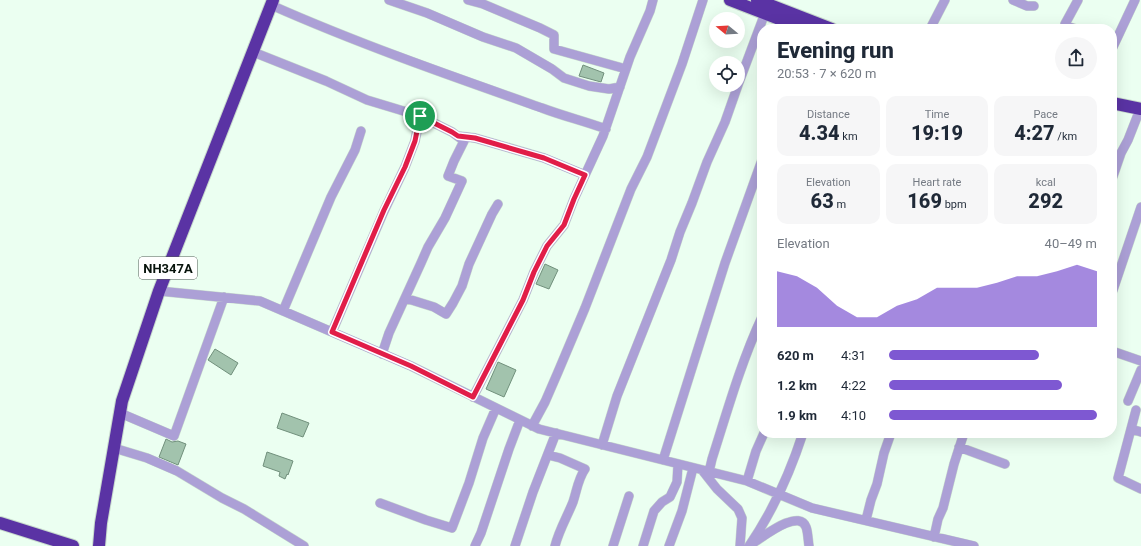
<!DOCTYPE html>
<meta charset="utf-8">
<style>
:root{--surface:#fff;--page:#f6f6f7;--text:#1f2937;--muted:#747a83;--accent:#7e58d2}
body{margin:0;font-family:Roboto,sans-serif;background:var(--page);color:var(--text);height:100vh;display:flex;flex-direction:column;font-size:15px;white-space:nowrap}
*{box-sizing:border-box;margin:0}
p{font-size:13px;color:var(--muted)}
.icon{flex:none;width:22px;height:22px;fill:none;stroke:currentColor;stroke-width:2;stroke-linecap:round;stroke-linejoin:round}
.map{position:relative;flex:1;overflow:hidden}
.side{position:absolute;left:757px;top:24px;width:360px;height:414px;display:flex;flex-direction:column;background:var(--surface);border-radius:16px;box-shadow:0 4px 16px #0002}
.side>*{flex:none}
.needle{width:26px;rotate:288deg}
.tools{position:absolute;left:709px;top:12px;display:grid;gap:8px}
.tools a{display:grid;place-items:center;width:36px;height:36px;border-radius:50%;background:var(--surface);box-shadow:0 4px 16px #0002;font-size:20px}
.pin{position:absolute;display:grid;place-items:center;width:34px;height:34px;color:#fff;margin:-17px;border:2px solid #fff;border-radius:50%;box-shadow:0 1px 4px #0007}
.round{display:grid;place-items:center;flex:none;width:42px;height:42px;border-radius:21px;background:var(--page)}
.overview{display:flex;align-items:center;justify-content:space-between;height:68px;padding:0 20px}
h1{font-size:22px;font-weight:800;line-height:30px}
.stats{display:grid;grid-template-columns:repeat(3,1fr);gap:6px;height:68px;padding:4px 20px}
.stats div{display:grid;align-content:center;border-radius:10px;background:var(--page);text-align:center}
.stats b{font-size:20px;font-weight:800}
.stats small{font-size:11px;font-weight:400}
.stats p{font-size:11px}
.chart{height:112px;padding:8px 20px}
.chart p{display:flex;justify-content:space-between}
.chart svg{width:100%;height:72px;margin-top:4px;fill:var(--accent);opacity:.7}
ul{padding:0 20px;list-style:none;font-size:13px}
li{display:grid;grid-template-columns:64px 48px 1fr;align-items:center;height:30px}
li i{height:10px;border-radius:5px;background:var(--accent)}
.map>svg:first-child{display:block}
.building{fill:#a2c3ad;stroke:#71907c}
.lines{fill:none;stroke-linecap:round;stroke-linejoin:round}
.minor-casing{stroke:#c7d9cc;stroke-width:10}
.highway-casing{stroke:#c7d9cc;stroke-width:14}
.minor{stroke:#aca0d6;stroke-width:9}
.highway{stroke:#5a33a4;stroke-width:12}
.route-casing{stroke:#fff;stroke-width:8}
.route{stroke:#e11d48;stroke-width:5}
.labels{text-anchor:middle;stroke-width:3;stroke-linejoin:round;paint-order:stroke}
.shield{fill:#fff;stroke:#515a54;stroke-width:1}
.shield-label{font-size:13px;font-weight:bold;fill:#07130b}
</style>
<div class="map">
<svg width="1141" height="546" viewBox="0 0 1141 546">
<rect width="100%" height="100%" fill="#ebfff1"/>
<!-- building -->
<path class="building" d="M 583,65 L 604,73 L 601,82 L 579,76 Z
M 545,264 L 558,270 L 549,289 L 536,284 Z
M 215,349 L 238,363 L 231,375 L 208,360 Z
M 498,362 L 516,370 L 504,397 L 486,389 Z
M 282,413 L 309,423 L 303,437 L 277,428 Z
M 166,439 L 172,442 L 178,441 L 186,444 L 178,465 L 159,457 Z
M 267,452 L 293,461 L 288,475 L 287,474 L 285,479 L 279,476 L 280,472 L 263,466 Z"/>
<g class="lines">
<!-- minor casing -->
<g class="minor-casing">
<path id="minor" d="M 389,0 L 427,13 L 483,37 L 516,48 L 552,69 L 564,78 L 589,86 L 609,89 L 620,87
M 468,0 L 483,4 L 540,28 L 554,35 L 554,49 L 626,69
M 1013,0 L 1027,6 L 1034,6
M 271,5 C 359,44 451,76 542,108 C 563,116 584,121 606,129
M 930,29 L 945,0
M 1076,29 L 1066,26 L 1065,24 L 1078,0
M 1112,49 L 1135,0
M 253,52 L 326,81 L 367,100 L 420,116 L 452,132 L 464,141 L 454,161 L 448,176 L 462,181 L 445,218 L 428,247 L 421,263 L 389,333 L 382,354
M 738,85 L 765,13
M 458,136 L 475,138 L 544,158 L 585,175
M 1112,179 L 1121,153 L 1128,140 L 1137,117
M 159,291 L 260,301 L 411,366 L 539,429 L 747,481 L 812,508 L 974,546
M 1112,293 L 1141,207
M 405,298 L 434,307 L 446,314 L 453,303 L 462,286 L 469,264 L 492,214 L 498,204
M 283,311 L 331,197 L 355,150 L 361,131
M 332,332 L 384,211 L 405,167 L 415,141 L 420,116
M 1112,351 L 1141,361
M 473,397 L 523,300 L 534,272 L 547,246 L 564,225 L 574,199 L 603,136 L 630,57 L 650,11 L 653,0
M 1128,401 L 1141,370
M 1136,410 L 1118,478 L 1141,489
M 120,413 L 174,436 L 224,297
M 532,426 L 545,402 L 558,372 L 585,308 L 631,189 L 647,157 L 682,64 L 703,0
M 1131,429 L 1141,432
M 602,445 L 617,396 L 671,260 L 680,232 L 692,203 L 707,162 L 725,122 L 738,85
M 959,447 L 1005,464
M 114,448 L 147,458 L 177,471 L 222,498 L 244,509 L 304,546
M 548,455 L 560,458 L 585,469 C 578,479 577,490 573,502 C 567,517 559,530 555,546
M 663,460 L 725,263 L 762,160
M 702,470 L 717,489 L 738,509 L 742,518 L 740,546
M 709,472 L 712,459 C 727,412 741,362 762,317
M 747,481 L 756,451 L 764,433
M 380,503 L 426,520 L 452,528 L 469,483 L 483,438 L 496,408
M 866,520 L 871,500 L 877,484 L 884,453 L 891,433
M 934,537 L 938,519 L 943,508 L 954,464 L 964,433
M 753,543 C 763,537 799,508 806,527 C 808,532 808,540 809,546
M 475,546 L 481,533 L 509,449 L 520,420
M 515,546 L 533,492 L 556,433
M 613,546 L 629,496
M 643,546 L 654,511 L 662,502 L 670,497 L 677,482 L 678,464
M 669,546 L 682,511 L 693,468
M 749,546 C 773,511 790,473 803,433"/>
</g>
<!-- highway casing -->
<g class="highway-casing">
<path id="highway" d="M 730,0 L 805,29
M 757,0 L 832,29
M 1112,103 L 1141,109
M 0,523 L 73,546
M 99,546 L 101,523 L 122,401 L 159,291 L 273,0"/>
</g>
<!-- minor -->
<use href="#minor" class="minor"/>
<!-- highway -->
<use href="#highway" class="highway"/>
</g>
<g class="lines">
<!-- route casing -->
<g class="route-casing">
<path id="route" d="M 420,116 L 452,132 L 458,136 L 475,138 L 544,158 L 585,175 L 574,199 L 564,225 L 547,246 L 534,272 L 523,300 L 473,397 L 411,366 L 332,332 L 384,210 L 405,167 L 415,141 Z"/>
</g>
<!-- route -->
<use href="#route" class="route"/>
</g>
<g class="labels">
<!-- shield labels -->
<rect class="shield" x="139" y="257" width="58" height="22" rx="3"/>
<g class="shield-label">
<text x="168" y="273">NH347A</text>
</g>
</g>
</svg>
<div class="tools">
<a><svg class="needle" viewBox="-14 -14 28 28"><path d="M0-13l5 13h-10z" fill="#e53935"/><path d="M0 13l5-13h-10z" fill="#747a83"/></svg></a>
<a><svg class="icon" aria-label="locate" viewBox="0 0 24 24"><circle cx="12" cy="12" r="6"/><path d="M12 2v4M12 18v4M2 12h4M18 12h4"/></svg></a>
</div>
<div class="pin" style="left:420px;top:116px;background:#1e9e55"><svg class="icon" aria-label="arrive" viewBox="0 0 24 24"><path d="M6 21V4h12l-3 4 3 4H6"/></svg></div>
<section class="side">
<div class="overview"><div><h1>Evening run</h1><p>20:53 · 7 × 620 m</p></div><a class="round"><svg class="icon" aria-label="share" viewBox="0 0 24 24"><path d="M12 15V3M7 8l5-5 5 5M5 13v7h14v-7"/></svg></a></div>
<div class="stats">
<div><p>Distance</p><b>4.34<small> km</small></b></div>
<div><p>Time</p><b>19:19</b></div>
<div><p>Pace</p><b>4:27<small> /km</small></b></div>
</div>
<div class="stats">
<div><p>Elevation</p><b>63<small> m</small></b></div>
<div><p>Heart rate</p><b>169<small> bpm</small></b></div>
<div><p>kcal</p><b>292</b></div>
</div>
<div class="chart"><p><span>Elevation</span>40–49 m</p>
<svg viewBox="0 0 160 44" preserveAspectRatio="none"><path d="M0 44V10L10 13L20 20L30 31L40 38L50 38L60 31L70 27L80 20L90 20L100 20L110 17L120 13L130 13L140 10L150 6L160 10V44z"/></svg>
</div>
<ul>
<li><b>620 m</b>4:31<i style="width:72%"></i></li>
<li><b>1.2 km</b>4:22<i style="width:83%"></i></li>
<li><b>1.9 km</b>4:10<i style="width:100%"></i></li>
</ul>
</section>
</div>
